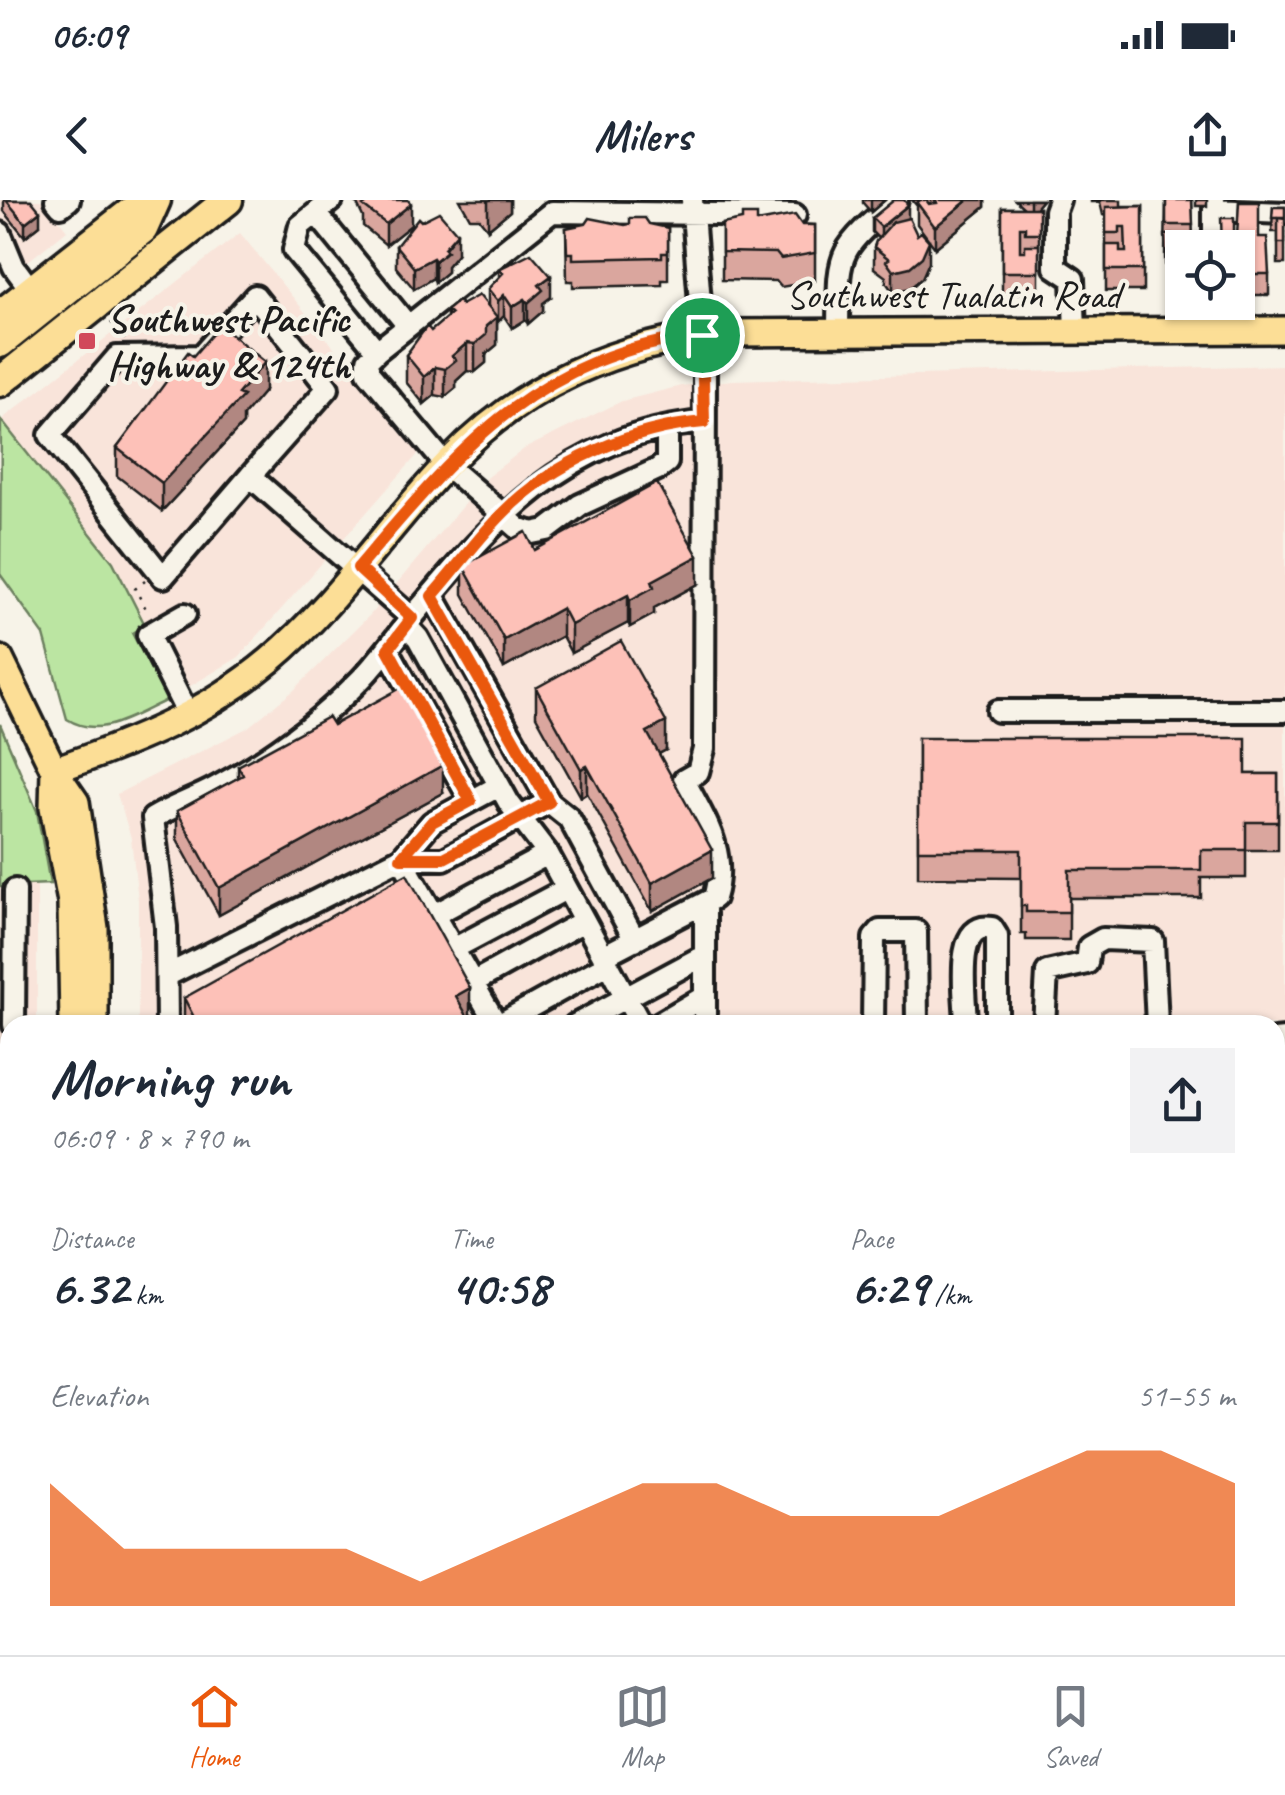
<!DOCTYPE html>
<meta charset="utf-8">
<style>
:root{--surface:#fff;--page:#f2f2f3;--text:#1f2937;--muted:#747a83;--line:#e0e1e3;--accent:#ea580c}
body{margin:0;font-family:Caveat,sans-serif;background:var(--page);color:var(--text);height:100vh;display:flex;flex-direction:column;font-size:38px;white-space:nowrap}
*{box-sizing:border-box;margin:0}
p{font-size:32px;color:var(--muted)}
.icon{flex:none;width:55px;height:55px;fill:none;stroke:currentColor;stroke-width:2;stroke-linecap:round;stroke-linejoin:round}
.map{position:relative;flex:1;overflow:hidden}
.panel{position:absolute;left:0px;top:815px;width:1285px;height:640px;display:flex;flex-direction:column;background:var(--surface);border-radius:30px 30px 0 0;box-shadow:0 2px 8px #0004}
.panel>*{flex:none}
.buttons{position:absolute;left:1165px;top:30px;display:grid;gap:20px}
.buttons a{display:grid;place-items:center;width:90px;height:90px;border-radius:0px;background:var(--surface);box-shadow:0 2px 8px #0004;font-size:50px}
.pin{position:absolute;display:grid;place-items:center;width:85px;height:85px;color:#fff;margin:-42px;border:5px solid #fff;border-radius:50%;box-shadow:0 2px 10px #0007}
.round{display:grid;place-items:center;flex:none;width:105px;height:105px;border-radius:0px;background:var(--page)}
.headline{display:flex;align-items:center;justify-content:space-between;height:170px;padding:0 50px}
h1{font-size:55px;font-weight:800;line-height:75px}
.stats{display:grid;grid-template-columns:repeat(3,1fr);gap:15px;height:170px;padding:10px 50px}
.stats div{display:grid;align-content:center}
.stats b{font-size:50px;font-weight:800}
.stats small{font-size:28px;font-weight:400}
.stats p{font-size:28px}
.chart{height:280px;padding:20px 50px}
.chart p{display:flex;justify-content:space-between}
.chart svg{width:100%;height:180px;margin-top:10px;fill:var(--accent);opacity:.7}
.status{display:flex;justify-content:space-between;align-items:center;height:70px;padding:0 50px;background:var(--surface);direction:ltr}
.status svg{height:28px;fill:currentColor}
header{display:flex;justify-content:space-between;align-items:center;height:130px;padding:0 50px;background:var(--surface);font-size:45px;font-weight:800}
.tabs{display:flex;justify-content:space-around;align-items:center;height:140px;border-top:2px solid var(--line);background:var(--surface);font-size:28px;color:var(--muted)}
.tabs a{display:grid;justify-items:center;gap:5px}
.tabs .on{color:var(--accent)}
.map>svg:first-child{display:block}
.built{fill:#f9e4da}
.green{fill:#bbe5a2;stroke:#6c805f;stroke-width:2.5}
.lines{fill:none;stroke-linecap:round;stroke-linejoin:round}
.minor-casing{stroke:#1c1c1c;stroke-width:28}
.major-casing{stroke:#1c1c1c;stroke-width:32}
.highway-casing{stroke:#1c1c1c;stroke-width:35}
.path{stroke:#1c1c1c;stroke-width:2.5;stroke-dasharray:2.5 8;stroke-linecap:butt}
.minor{stroke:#f7f3e8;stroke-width:20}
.major{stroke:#fcde96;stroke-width:25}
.highway{stroke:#fcde96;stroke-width:28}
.wall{fill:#daa69e;stroke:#1c1c1c;stroke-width:2.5}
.shaded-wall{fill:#b18781;stroke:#1c1c1c;stroke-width:2.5}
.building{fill:#fdc1b8;stroke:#1c1c1c;stroke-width:2.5}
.route-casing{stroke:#fff;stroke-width:20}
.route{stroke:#ea580c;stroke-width:12}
.poi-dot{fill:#d1495b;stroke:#f7f3e8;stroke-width:4}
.labels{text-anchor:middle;stroke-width:8;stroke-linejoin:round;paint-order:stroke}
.street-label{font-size:40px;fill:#1c1c1c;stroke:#f7f3e8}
.poi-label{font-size:40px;font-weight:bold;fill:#1c1c1c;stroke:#f7f3e8;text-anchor:start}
</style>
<div class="status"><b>06:09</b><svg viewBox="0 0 49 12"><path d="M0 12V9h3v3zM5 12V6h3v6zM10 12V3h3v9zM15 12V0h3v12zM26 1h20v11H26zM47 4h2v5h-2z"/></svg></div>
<header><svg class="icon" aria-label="back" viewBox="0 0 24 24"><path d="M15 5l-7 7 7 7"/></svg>Milers<svg class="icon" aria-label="share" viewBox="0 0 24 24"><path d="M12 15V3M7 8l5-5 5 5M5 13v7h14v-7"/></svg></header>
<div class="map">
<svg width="1285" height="1455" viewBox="0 0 1285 1455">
<rect width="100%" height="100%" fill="#f7f3e8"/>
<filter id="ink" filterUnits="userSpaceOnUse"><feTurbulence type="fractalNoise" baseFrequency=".01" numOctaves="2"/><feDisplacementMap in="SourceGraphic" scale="20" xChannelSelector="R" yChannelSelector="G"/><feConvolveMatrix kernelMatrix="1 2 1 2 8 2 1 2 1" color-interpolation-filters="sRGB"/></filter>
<g filter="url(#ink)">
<!-- built -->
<path class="built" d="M 0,0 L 43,0 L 67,30 L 7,78 L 0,63 Z
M 240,33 L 420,252 L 239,457 L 167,500 L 132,432 L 145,425 L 113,362 L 1,220 Z
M 1285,165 L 1285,1001 L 1275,1005 L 1275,825 L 138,825 L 138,700 L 131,638 L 117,594 L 247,528 L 293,491 L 370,415 L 487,277 L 524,249 L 622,201 L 681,186 L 732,180 Z
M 0,686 L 37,686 L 37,825 L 10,825 L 10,1228 L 0,1227 Z
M 127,1445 L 885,1445 L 885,1455 L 127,1455 Z"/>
<!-- green -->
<path class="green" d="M 1,220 L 113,362 L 145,425 L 132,433 L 167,500 C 134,515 100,540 67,519 L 44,435 L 0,374 Z
M 0,524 L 37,611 L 50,684 L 0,686 Z
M 1285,1041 L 1285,1455 L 925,1455 L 925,1445 L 1275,1445 L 1275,1044 Z
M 0,1270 L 10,1270 L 10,1388 L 0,1430 Z"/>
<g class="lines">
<!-- minor casing -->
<g class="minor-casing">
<path id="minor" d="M 56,0 L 61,6 L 69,0
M 332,0 L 300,26 L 294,50 L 377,151 L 552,12 L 795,15
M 1059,0 L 1055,11 L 1055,67 L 1073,79 L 1075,132
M 1214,0 L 1214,48
M 1214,10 L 1285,13
M 316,13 L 408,126
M 0,33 L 14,67 L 31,90
M 1223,102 L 1224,131
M 838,132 C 839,50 834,54 897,0
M 377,151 L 368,160 L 368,172 L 446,265 L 518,328 L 532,333 L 547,330 L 580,305 L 658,269 L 667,262 L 667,228
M 250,276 L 163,377 L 50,235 L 117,157 L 201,156 L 255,96 L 328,188 L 250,276 L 412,418
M 433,396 L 549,602 L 569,618 L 635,740
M 185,414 L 148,435 L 188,515
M 406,425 L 418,438 L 509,603 L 548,654 L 641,825
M 387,449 L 471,601
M 998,511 L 1285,511
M 434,715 L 548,654
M 453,749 L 566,689
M 603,756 L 714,698 C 728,652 705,621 684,580 L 698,572 L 704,549 L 705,167 L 692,0
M 168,775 L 401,658 L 444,659 L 549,602
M 472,783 L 584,721
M 14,825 L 15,690
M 167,825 L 166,727 L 153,618 C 173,606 195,599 215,588 C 268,560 319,522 361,479 C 379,461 394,439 410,420 C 493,321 566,234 704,222
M 497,825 L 401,658 L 432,622 L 499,586
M 498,825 L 608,764
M 575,825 L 705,755
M 656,825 L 705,796
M 705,825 L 705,703
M 873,825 L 874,738 L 880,731 L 916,731 L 917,825
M 966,825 C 966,799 952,720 992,728 L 997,736 L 997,825
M 1044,825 L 1047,772 L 1087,763 L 1089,747 L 1103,739 L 1153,741 L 1157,825
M 1275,840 L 1285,839
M 1275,1007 L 1285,1004
M 0,1030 L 10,1030
M 0,1196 L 10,1187
M 0,1252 L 10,1252
M 836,1445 L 836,1455
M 904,1445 L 904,1455
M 389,1455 L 389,1445"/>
</g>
<!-- major casing -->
<g class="major-casing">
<path id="major" d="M 0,459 L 54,570 L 76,602 L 95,728 L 95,825
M 54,570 C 132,543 206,514 270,460 C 338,403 387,327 449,262 C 522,185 619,142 725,133 L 1285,130
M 54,570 L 53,607 L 71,702 L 73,825
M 60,1455 L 63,1445"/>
</g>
<!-- highway casing -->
<g class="highway-casing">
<path id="highway" d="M 0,115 L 146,0
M 0,143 L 143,29 L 156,0
M 0,182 L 228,0"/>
</g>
<!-- path -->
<path class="path" d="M 111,122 L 125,139
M 145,381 L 135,389 L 149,414"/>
<!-- minor -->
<use href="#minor" class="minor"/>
<!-- major -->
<use href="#major" class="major"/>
<!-- highway -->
<use href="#highway" class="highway"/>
</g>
<!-- wall -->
<path class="wall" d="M 4,0 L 31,0 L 40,25 L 25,37 L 4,11 Z
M 355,0 L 408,0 L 411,25 L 386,45 L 363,26 L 363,17 Z
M 460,0 L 510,0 L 510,11 L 488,29 L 479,18 L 470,18 Z
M 863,0 L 885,0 L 871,12 L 863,3 Z
M 912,0 L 985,0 L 985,7 L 935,48 L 917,24 L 917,6 Z
M 1015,0 L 1042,0 L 1034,8 L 1039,8 L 1039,93 L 1002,93 L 1002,8 L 1024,8 Z
M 1091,0 L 1121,0 L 1121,6 L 1143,6 L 1143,91 L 1106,91 L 1106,15 L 1103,15 L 1100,2 L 1091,2 Z
M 1166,0 L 1192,0 L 1193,46 L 1182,48 L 1182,94 L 1166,94 L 1165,56 Z
M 1196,0 L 1207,0 L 1207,6 L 1196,6 Z
M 1239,2 L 1259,37 L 1269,74 L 1269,95 L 1247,95 L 1245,57 L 1238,57 Z
M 1273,7 L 1285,7 L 1285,64 L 1278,64 L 1278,32 L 1272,32 Z
M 872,18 L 907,19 L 929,62 L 922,78 L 910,88 L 893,92 L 886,82 L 886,77 L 874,68 L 874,47 L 878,38 L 872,32 Z
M 757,22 L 815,25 L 815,81 L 781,87 L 776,81 L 722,80 L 722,24 Z
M 586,24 L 649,24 L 668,28 L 668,80 L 662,80 L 662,85 L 573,87 L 573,81 L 567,81 L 566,28 Z
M 396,46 L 457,54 L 447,66 L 447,72 L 435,82 L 433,78 L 414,89 L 396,67 Z
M 499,69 L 551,97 L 543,103 L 543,111 L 528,124 L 525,120 L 512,128 L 504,116 L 497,121 L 497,145 L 486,154 L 486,163 L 475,172 L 467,171 L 456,181 L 456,188 L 445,197 L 435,195 L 424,204 L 406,182 L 406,155 L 447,117 L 447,110 L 461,105 L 488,106 L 488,89 L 499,77 Z
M 193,156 L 265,190 L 243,216 L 243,224 L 162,311 L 117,276 L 117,248 Z
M 535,350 L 698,384 L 654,408 L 654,414 L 630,427 L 628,423 L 571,453 L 562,436 L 504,468 L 463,394 L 463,366 Z
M 536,488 L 666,550 L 659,554 L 712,678 L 652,711 L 587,593 L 581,597 L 536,516 Z
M 333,525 L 443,593 L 219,715 L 177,639 L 177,611 L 238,578 L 238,566 Z
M 918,538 L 1246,574 L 1278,574 L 1278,650 L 1246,650 L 1246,678 L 1201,678 L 1201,698 L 1069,698 L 1069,740 L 1026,740 L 1026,734 L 1021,734 L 1021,678 L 918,677 Z
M 184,798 L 470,815 L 467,817 L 471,825 L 184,825 Z
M 0,1060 L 4,1060 L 5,1142 L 0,1142 Z"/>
<!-- shaded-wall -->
<path class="shaded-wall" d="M 490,0 L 510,0 L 510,11 L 488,29 L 488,1 Z
M 871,0 L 885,0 L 871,12 Z
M 968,0 L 985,0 L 985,7 L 935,48 L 935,27 Z
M 1030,0 L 1042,0 L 1030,14 Z
M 411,4 L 411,25 L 386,45 L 386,24 Z
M 908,5 L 908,19 L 881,41 L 881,27 Z
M 40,11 L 40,25 L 25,37 L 25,23 Z
M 457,33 L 457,54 L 447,66 L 447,72 L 435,82 L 435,61 Z
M 929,41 L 929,62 L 922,78 L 910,88 L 893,92 L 893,71 Z
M 433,58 L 433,78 L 414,89 L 414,68 Z
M 551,76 L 551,97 L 543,103 L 543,111 L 528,124 L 528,103 L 539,85 Z
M 504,95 L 504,116 L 498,122 L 498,101 Z
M 525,99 L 525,120 L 512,128 L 512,107 Z
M 497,117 L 497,145 L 486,154 L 486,163 L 475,172 L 475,144 L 486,126 Z
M 467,143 L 467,171 L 456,181 L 456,188 L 445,197 L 445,169 L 452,156 Z
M 265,162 L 265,190 L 243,216 L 243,224 L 162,311 L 162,283 Z
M 435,167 L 435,195 L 424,204 L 424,177 Z
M 698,356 L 698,384 L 654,408 L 654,414 L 630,427 L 630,400 L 652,381 Z
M 628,395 L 628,423 L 571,453 L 571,425 Z
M 562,408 L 562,436 L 504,468 L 504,440 Z
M 666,522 L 666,550 L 647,560 L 647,532 Z
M 443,565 L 443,593 L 219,715 L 219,688 Z
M 587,566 L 587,593 L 581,597 L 581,569 Z
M 712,650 L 712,678 L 652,711 L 652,683 Z
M 470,788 L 470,815 L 456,823 L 456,796 Z"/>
<!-- building -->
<path class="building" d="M 6,0 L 31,0 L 40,11 L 25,23 Z
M 365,0 L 408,0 L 411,4 L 386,24 L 363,6 L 367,3 Z
M 894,0 L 904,0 L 908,5 L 881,27 L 872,18 Z
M 920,0 L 926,0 L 929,4 L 937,3 L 936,0 L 968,0 L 935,27 L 917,3 Z
M 1166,0 L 1192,0 L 1193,25 L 1166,25 Z
M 1239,2 L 1259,2 L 1259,37 L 1267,37 L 1269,74 L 1247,74 L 1245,36 L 1237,36 Z
M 1143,6 L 1143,70 L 1106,70 L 1106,45 L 1120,45 L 1120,52 L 1126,52 L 1125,27 L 1120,27 L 1120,33 L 1106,33 L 1106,7 Z
M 1273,7 L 1285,7 L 1285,18 L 1272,18 Z
M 1002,8 L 1039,8 L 1039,33 L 1025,33 L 1025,27 L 1020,27 L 1020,51 L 1025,51 L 1025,45 L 1039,45 L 1039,72 L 1002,72 Z
M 439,12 L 457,33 L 444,48 L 447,51 L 435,61 L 433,58 L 414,68 L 396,46 L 418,18 L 421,21 Z
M 742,15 L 757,15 L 757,22 L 795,15 L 802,25 L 815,25 L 815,53 L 781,59 L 776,53 L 722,52 L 722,24 L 742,20 Z
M 590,18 L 625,25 L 630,24 L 630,18 L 645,18 L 649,24 L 668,28 L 668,53 L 662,53 L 662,57 L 573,59 L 573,53 L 567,53 L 566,28 L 586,24 Z
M 909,18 L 917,35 L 921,32 L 929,41 L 922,57 L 910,67 L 893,71 L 886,61 L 889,59 L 874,47 L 876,41 L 893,22 Z
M 1221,18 L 1234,18 L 1234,48 L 1222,48 Z
M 1278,18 L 1285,19 L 1285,43 L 1278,43 Z
M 1165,35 L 1189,35 L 1191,48 L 1182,48 L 1182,73 L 1166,73 Z
M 1197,42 L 1208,42 L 1208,48 L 1197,48 Z
M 531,53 L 551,76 L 539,85 L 543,90 L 528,103 L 525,99 L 512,107 L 504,95 L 498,101 L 488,89 L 503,73 L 499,69 Z
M 479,95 L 497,117 L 486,126 L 486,135 L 475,144 L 467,143 L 452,156 L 456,160 L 445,169 L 435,167 L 424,177 L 406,155 L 427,126 L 431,131 L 451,114 L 447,110 L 458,101 L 461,105 Z
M 220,125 L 265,162 L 238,194 L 243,196 L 162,283 L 117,248 L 188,152 L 193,156 Z
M 657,283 L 698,356 L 652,381 L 654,387 L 630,400 L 628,395 L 571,425 L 562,408 L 504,440 L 463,366 L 526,332 L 535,350 Z
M 621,441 L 666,522 L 647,532 L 712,650 L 652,683 L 587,566 L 581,569 L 536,488 Z
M 401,488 L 443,565 L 219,688 L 177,611 L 243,575 L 238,566 L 328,517 L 333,525 Z
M 918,538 L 1246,538 L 1246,574 L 1278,574 L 1278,622 L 1246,622 L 1246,650 L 1201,650 L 1201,670 L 1069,670 L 1069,712 L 1026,712 L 1026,706 L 1021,706 L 1021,650 L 918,650 Z
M 407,674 L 470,788 L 456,796 L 471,823 L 467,825 L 198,825 L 184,798 Z
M 0,1060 L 4,1060 L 5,1114 L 0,1114 Z
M 143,1445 L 321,1445 L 321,1455 L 143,1455 Z
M 454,1445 L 787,1445 L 787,1455 L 454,1455 Z"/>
</g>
<g class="lines" filter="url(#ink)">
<!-- route casing -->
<g class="route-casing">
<path id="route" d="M 702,135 L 704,222 C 633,228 553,262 503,313 C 478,338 456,369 432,396 L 549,602 L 444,658 L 401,658 L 432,622 L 471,601 L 388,449 L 412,418 L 358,368 C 460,248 535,155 702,135 Z"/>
</g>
<!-- route -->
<use href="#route" class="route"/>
</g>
<!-- markers -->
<rect class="poi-dot" x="77" y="131" width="20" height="20" rx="5"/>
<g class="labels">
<!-- street labels -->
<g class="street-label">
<text x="953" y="108">Southwest Tualatin Road</text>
</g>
<!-- poi labels -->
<g class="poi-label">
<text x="107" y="132">Southwest Pacific<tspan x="107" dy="46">Highway &amp; 124th</tspan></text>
</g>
</g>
</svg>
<div class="buttons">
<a><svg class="icon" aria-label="locate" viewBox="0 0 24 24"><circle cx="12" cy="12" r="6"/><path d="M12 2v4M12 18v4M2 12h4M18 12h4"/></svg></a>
</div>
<div class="pin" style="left:702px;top:135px;background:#1e9e55"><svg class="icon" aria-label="arrive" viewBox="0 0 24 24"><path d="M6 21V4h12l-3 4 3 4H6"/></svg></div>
<section class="panel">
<div class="headline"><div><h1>Morning run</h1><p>06:09 · 8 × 790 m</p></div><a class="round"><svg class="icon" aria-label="share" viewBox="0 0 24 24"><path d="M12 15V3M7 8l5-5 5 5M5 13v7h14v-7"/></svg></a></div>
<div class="stats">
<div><p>Distance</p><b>6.32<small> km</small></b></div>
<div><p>Time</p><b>40:58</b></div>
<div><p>Pace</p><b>6:29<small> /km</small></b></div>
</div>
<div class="chart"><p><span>Elevation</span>51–55 m</p>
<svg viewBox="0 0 160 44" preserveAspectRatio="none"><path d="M0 44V14L10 30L20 30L30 30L40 30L50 38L60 30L70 22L80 14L90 14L100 22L110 22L120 22L130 14L140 6L150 6L160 14V44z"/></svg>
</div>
</section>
</div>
<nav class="tabs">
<a class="on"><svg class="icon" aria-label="home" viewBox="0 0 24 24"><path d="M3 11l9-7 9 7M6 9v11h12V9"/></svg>Home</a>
<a><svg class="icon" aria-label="map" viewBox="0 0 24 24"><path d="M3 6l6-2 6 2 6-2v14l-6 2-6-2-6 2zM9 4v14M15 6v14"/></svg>Map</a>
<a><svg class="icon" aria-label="saved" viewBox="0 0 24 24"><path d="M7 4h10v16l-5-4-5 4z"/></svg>Saved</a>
</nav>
